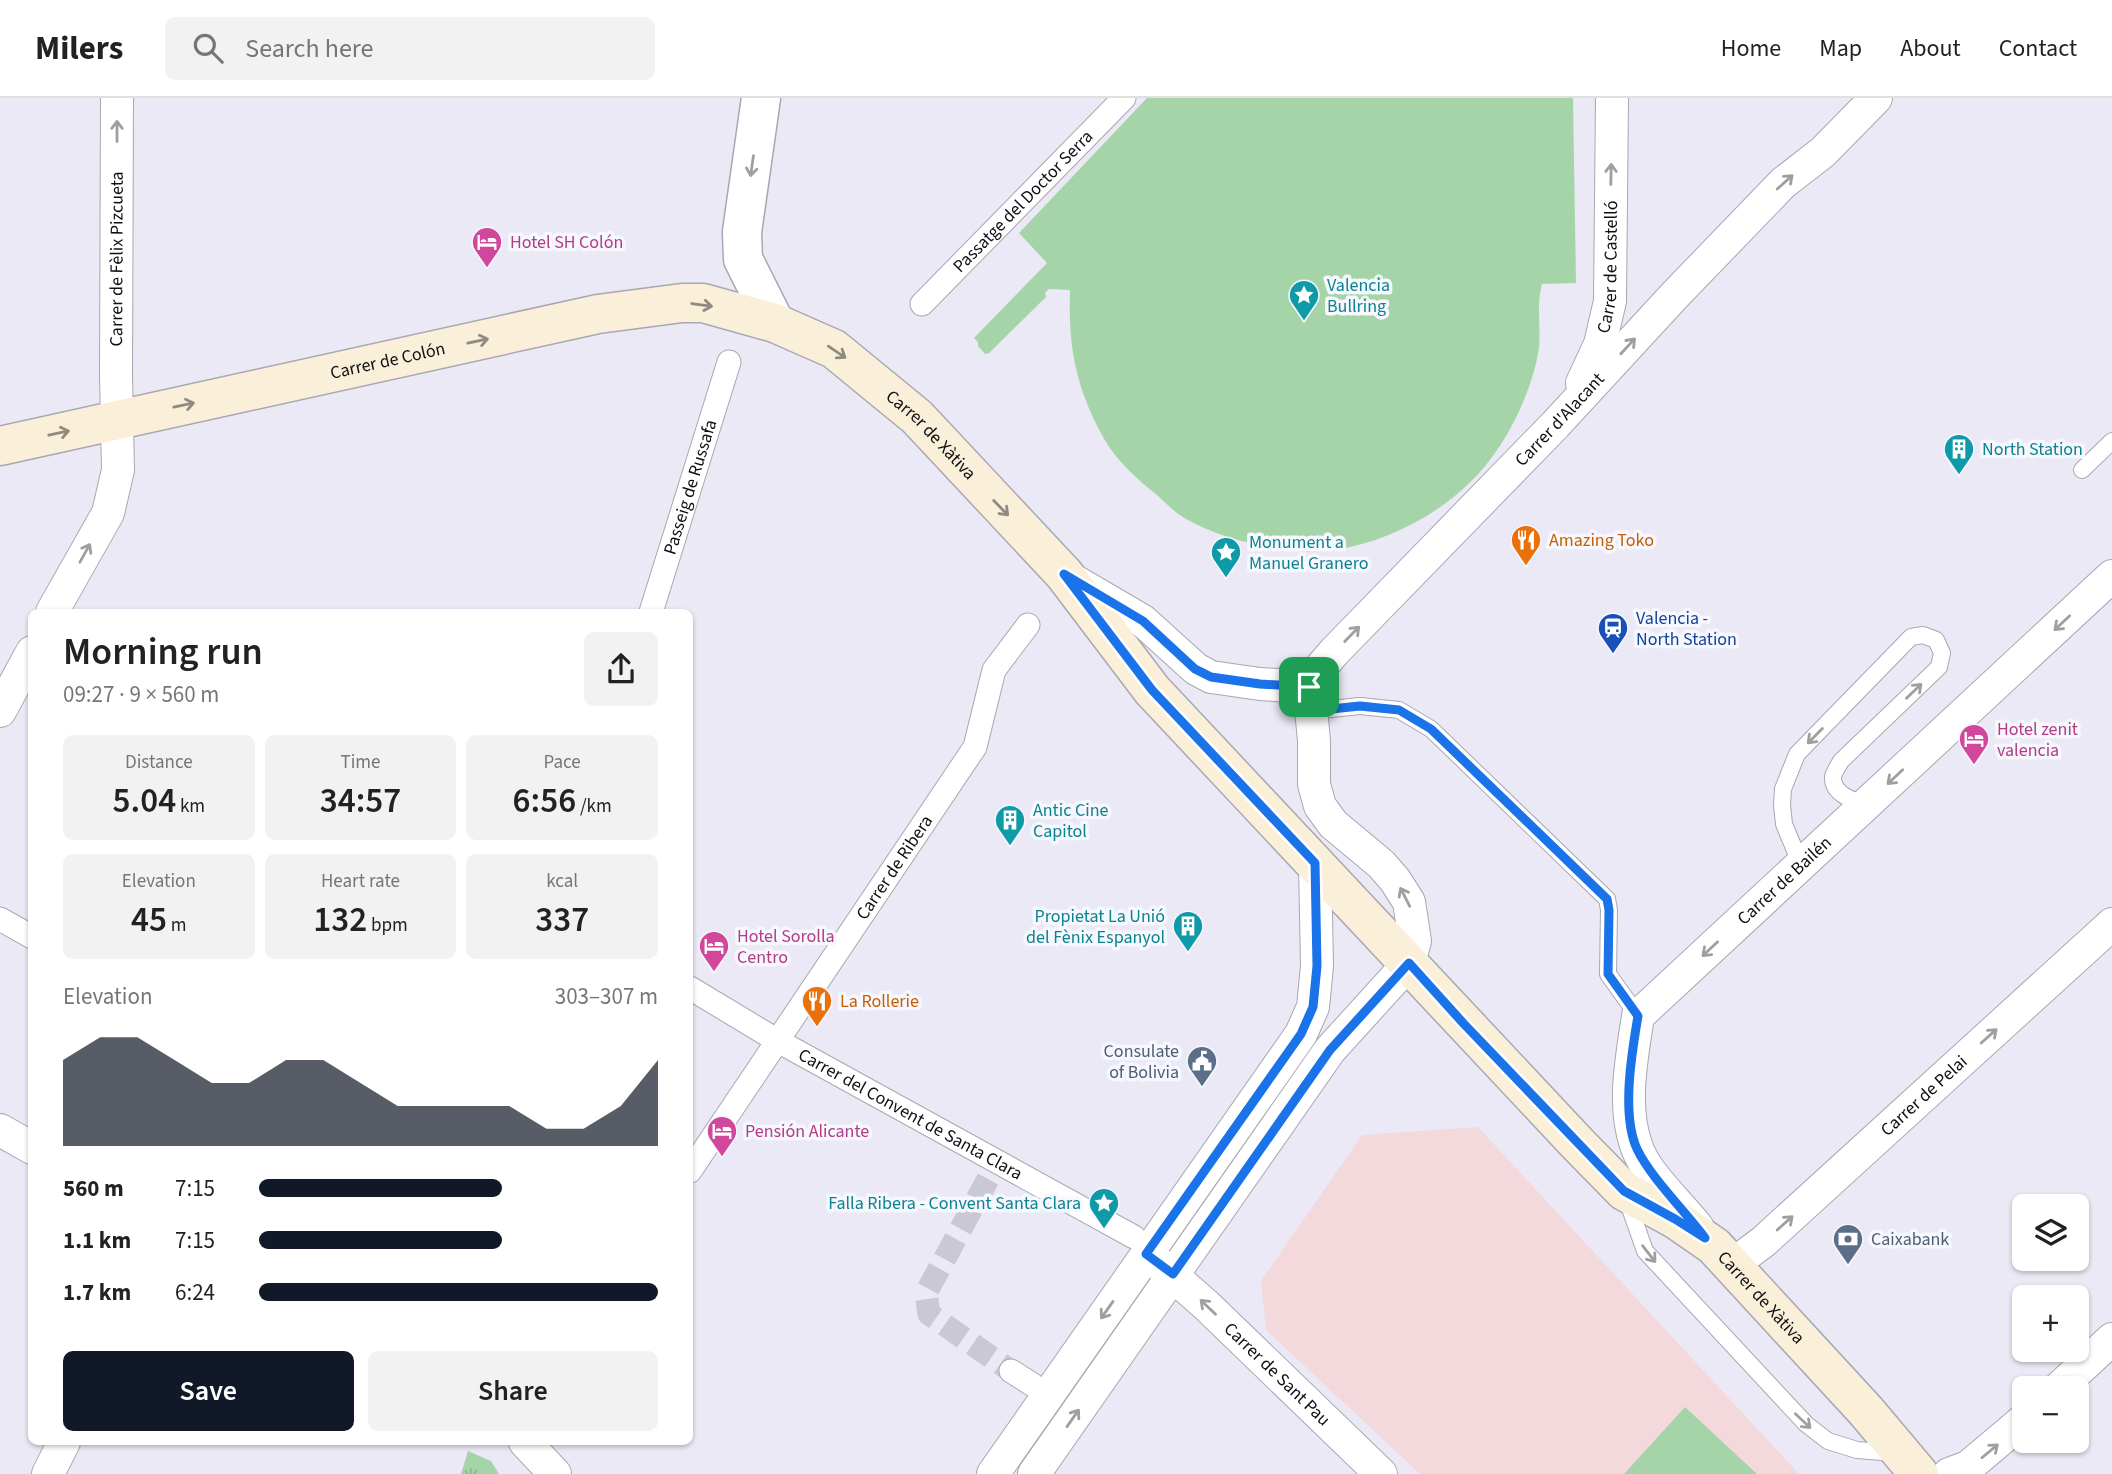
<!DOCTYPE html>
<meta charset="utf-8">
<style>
:root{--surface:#fff;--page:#f2f2f2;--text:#222;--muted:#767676;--line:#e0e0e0;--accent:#111827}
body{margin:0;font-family:"Source Sans 3",sans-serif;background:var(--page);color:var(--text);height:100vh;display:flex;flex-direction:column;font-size:26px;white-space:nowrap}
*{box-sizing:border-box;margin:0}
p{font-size:23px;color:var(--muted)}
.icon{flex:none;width:38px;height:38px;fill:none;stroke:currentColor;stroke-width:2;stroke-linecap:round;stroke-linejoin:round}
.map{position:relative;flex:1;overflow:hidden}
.details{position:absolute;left:28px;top:511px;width:665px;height:836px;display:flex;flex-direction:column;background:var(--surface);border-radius:10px;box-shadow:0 2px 5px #0004}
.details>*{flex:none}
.fabs{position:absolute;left:2012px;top:1096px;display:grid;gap:14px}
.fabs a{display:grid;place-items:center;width:77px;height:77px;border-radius:10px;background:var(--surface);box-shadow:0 2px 5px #0004;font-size:35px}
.pin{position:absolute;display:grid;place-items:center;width:60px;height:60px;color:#fff;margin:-30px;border-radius:14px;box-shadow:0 4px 10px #0006}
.round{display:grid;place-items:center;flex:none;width:74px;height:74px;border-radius:10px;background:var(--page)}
.head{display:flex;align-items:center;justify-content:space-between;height:119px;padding:0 35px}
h1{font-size:38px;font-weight:600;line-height:52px}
.metrics{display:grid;grid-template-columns:repeat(3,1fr);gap:10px;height:119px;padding:7px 35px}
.metrics div{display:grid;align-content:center;border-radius:10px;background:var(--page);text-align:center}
.metrics b{font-size:35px;font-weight:600}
.metrics small{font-size:19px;font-weight:400}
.metrics p{font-size:19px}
.chart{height:196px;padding:14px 35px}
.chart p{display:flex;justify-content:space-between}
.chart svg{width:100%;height:126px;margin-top:7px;fill:var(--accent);opacity:.7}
.button{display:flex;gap:14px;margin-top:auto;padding:14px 35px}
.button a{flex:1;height:80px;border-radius:10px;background:var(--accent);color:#fff;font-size:28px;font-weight:600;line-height:80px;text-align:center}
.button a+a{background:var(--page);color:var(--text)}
ul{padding:0 35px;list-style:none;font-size:23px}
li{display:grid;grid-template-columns:112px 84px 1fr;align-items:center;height:52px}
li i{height:18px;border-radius:9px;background:var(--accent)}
header{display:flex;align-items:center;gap:42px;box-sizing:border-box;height:98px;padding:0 35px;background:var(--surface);border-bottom:2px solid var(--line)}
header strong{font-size:33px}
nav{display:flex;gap:38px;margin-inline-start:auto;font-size:24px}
.search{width:490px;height:63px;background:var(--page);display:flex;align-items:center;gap:18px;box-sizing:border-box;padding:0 24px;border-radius:10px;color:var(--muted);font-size:26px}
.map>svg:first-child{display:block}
.education{fill:#f4d9dc}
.grass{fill:url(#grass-tufts)}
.garden{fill:#a6d4a9}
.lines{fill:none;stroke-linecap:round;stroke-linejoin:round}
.pedestrian-tunnel{stroke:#c9c8d3;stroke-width:23;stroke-dasharray:23 11;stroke-linecap:butt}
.service-casing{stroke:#a8a7b2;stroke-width:18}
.pedestrian-casing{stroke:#a8a7b2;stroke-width:25}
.minor-casing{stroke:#a8a7b2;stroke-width:34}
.tertiary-casing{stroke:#a8a7b2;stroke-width:41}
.secondary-casing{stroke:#a8a7b2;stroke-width:41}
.service{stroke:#fff;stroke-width:16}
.pedestrian{stroke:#fff;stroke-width:23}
.minor{stroke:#fff;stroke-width:32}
.tertiary{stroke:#fff;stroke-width:38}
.secondary{stroke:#faf0d9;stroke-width:38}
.oneway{stroke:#9f9fa1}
.oneway2{stroke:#908b80}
.route-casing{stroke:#fff;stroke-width:14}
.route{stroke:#1a73e8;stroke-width:9}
.labels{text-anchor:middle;stroke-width:7;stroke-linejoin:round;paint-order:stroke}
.street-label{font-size:18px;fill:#0f0f13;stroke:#f7f7fe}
.hotel-label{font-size:18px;fill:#b23c85;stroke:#f7f7fe;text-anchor:start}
.culture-label{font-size:18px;fill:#0d838f;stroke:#f7f7fe;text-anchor:start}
.food-label{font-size:18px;fill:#c56008;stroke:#f7f7fe;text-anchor:start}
.transit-label{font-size:18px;fill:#164399;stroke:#f7f7fe;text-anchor:start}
.service-label{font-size:18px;fill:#4e5e75;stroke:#f7f7fe;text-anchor:end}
</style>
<header>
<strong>Milers</strong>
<div class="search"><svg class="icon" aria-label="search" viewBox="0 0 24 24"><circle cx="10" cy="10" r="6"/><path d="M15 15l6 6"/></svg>Search here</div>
<nav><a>Home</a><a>Map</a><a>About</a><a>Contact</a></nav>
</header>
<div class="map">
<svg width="2112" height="1376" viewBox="0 0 2112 1376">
<defs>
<pattern id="grass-tufts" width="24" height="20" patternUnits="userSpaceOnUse" patternTransform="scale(1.75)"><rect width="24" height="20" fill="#a6d4a9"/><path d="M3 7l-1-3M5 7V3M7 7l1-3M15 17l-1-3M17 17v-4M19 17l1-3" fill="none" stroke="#8eb591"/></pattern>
</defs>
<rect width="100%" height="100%" fill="#eae9f5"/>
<!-- education -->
<path class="education" d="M 1478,1029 L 1799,1376 L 1420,1376 L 1266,1232 L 1261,1183 L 1362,1037 Z"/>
<!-- grass -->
<path class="grass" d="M 468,1353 L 491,1363 L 499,1376 L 461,1376 Z"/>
<!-- garden -->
<path class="garden" d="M 1147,0 L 1573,0 L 1576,185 L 1542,186 C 1536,207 1541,228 1539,249 C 1535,282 1516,325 1497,352 C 1462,405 1396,443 1334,452 C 1289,458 1225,443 1186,421 C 1175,415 1166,405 1157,397 C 1139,383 1118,364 1106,344 C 1076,292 1068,250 1070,192 L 1049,191 L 1045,195 L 1046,199 L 989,255 L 985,256 L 978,248 L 978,244 L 974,240 L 1047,165 L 1019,135 Z
M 1685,1309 L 1757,1376 L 1624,1376 Z"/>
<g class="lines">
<!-- pedestrian-tunnel -->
<path class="pedestrian-tunnel" d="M 988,1081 L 926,1195 L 929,1216 L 1011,1273"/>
<!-- service casing -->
<g class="service-casing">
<path id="service" d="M 2082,372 L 2112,343
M 1313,593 L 1331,611 L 1360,608 L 1399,612 L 1431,631 L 1607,801 L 1609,812 L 1608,876 L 1638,918
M 1801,767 L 1784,726 L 1782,707 L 1783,691 L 1797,656 L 1911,539 L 1923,537 L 1936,542 L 1942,555 L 1939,569 L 1841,663 C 1838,668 1834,674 1833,679 C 1832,696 1854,704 1867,705
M 1626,1099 L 1645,1153 L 1806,1326 L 1828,1343 L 1857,1352 L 1895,1355"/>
</g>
<!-- pedestrian casing -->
<g class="pedestrian-casing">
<g id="pedestrian">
<path id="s1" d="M 922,206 L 1124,0"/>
<path id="s2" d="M 651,514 L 729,264"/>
<path d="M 0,821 L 32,839"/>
<path id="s3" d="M 690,890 L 778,943 L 1134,1139"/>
<path id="s4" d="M 690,1073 L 975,649 L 994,572 L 1028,527"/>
<path d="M 1011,1273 L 1033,1287"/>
</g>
</g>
<!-- minor casing -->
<g class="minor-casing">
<g id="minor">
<path id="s5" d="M 1582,285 L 1600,246 L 1610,203 L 1612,0"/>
<path d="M 1073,482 L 1143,523 L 1196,571 L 1211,579 L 1260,586 L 1309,589"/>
<path id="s6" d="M 52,514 L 108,415 L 118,372 L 116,277 L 117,0"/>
<path d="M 0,613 L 32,554"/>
<path d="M 0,1032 L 32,1050"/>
<path id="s7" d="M 1698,1130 C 1679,1105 1645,1076 1636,1047 C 1622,1006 1632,959 1638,918 L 2112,478"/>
<path id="s8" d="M 1158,1165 L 1206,1207 L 1381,1376"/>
<path id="s9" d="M 1732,1167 L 1763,1144 L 2112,826"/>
<path d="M 2059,1290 L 2112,1241"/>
<path d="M 525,1344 L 555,1376"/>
<path d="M 48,1376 L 64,1344"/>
<path d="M 993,1376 L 1301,936 L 1313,909 L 1317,868 L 1315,766"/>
<path id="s10" d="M 1034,1376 L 1330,952 L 1409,865 L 1415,843 L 1409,804 L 1395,782 L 1381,766 L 1333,726 L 1320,708 L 1314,686 L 1314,643 L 1309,589 L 1322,568 L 1335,553 L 1555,327 L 1674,198 L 1783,85 L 1823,54 L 1876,0"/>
<path d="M 1949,1376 L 1968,1369 L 2025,1321"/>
</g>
</g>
<!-- tertiary casing -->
<g class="tertiary-casing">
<path id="tertiary" d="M 761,0 L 742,134 L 743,161 L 775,225"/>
</g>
<!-- secondary casing -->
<g class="secondary-casing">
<g id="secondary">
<path id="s11" d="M 0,348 L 598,216 L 682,205 L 703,205 L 775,225 L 834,251 L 917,319 L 1064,476 L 1152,592 L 1577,1045 L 1624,1093 L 1675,1121 L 1714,1148 L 1866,1313 L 1919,1376"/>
</g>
</g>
<!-- service -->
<use href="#service" class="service"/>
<!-- pedestrian -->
<use href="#pedestrian" class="pedestrian"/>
<!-- minor -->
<use href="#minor" class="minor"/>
<!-- tertiary -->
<use href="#tertiary" class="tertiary"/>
<!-- secondary -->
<use href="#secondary" class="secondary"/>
</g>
<!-- one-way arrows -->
<defs><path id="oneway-shaft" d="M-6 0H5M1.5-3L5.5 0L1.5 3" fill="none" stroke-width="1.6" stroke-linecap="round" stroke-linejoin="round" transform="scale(1.75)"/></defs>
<g class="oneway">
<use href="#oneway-shaft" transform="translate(117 33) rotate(-90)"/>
<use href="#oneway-shaft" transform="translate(752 68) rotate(98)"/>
<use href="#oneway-shaft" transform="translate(1611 76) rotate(-89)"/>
<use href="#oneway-shaft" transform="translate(1785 84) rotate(-42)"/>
<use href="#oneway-shaft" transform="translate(1628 248) rotate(-47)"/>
<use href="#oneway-shaft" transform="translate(85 455) rotate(-61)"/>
<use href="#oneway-shaft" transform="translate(2062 525) rotate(137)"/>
<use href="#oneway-shaft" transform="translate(1352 536) rotate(-46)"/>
<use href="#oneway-shaft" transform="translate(1914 593) rotate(-44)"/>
<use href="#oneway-shaft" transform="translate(1815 638) rotate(135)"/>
<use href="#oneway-shaft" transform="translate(1895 679) rotate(137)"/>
<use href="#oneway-shaft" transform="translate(1405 799) rotate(-117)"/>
<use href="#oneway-shaft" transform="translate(1710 851) rotate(137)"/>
<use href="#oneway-shaft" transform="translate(1989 938) rotate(-42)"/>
<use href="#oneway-shaft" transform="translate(1785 1125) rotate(-42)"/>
<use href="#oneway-shaft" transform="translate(1649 1156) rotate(52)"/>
<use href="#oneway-shaft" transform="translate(1208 1209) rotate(-136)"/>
<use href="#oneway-shaft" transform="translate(1107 1212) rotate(125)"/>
<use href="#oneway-shaft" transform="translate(1073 1320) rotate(-55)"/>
<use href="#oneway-shaft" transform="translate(1803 1323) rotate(43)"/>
<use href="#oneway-shaft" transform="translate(1990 1353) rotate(-40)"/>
</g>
<g class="oneway2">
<use href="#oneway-shaft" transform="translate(702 207) rotate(8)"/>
<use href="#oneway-shaft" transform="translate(478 243) rotate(-12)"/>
<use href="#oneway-shaft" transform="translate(837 254) rotate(34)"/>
<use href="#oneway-shaft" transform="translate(184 307) rotate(-12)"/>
<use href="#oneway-shaft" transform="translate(59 335) rotate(-12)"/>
<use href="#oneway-shaft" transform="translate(1001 410) rotate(46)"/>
</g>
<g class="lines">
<!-- route casing -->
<g class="route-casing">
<path id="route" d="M 1064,476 L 1143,523 L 1195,571 L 1211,579 L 1260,586 L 1309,589 L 1331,611 L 1360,608 L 1399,612 L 1431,631 L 1607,801 L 1609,812 L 1608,876 L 1638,918 C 1632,954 1621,1016 1637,1051 C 1651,1080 1685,1113 1705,1140 L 1675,1121 L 1624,1093 L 1464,926 L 1409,865 L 1330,952 L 1173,1176 L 1146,1156 L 1301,936 L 1313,909 L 1317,868 L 1315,765 L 1152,592 Z"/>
</g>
<!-- route -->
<use href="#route" class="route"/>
</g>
<!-- icons -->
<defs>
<g id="hotel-pin" transform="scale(1.575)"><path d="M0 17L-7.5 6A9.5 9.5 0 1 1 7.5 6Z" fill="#d1479c" stroke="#f7f7fe"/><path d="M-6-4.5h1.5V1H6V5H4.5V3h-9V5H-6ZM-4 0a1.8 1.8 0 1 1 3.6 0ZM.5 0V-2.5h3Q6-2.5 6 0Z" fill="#fff"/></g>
<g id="sight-pin" transform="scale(1.575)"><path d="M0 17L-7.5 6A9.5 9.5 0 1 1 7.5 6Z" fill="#0f9aa8" stroke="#f7f7fe"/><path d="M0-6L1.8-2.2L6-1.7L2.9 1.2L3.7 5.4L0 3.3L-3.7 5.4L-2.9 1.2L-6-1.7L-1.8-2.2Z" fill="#fff"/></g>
<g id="building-pin" transform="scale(1.575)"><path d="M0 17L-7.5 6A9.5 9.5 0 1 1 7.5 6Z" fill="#0f9aa8" stroke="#f7f7fe"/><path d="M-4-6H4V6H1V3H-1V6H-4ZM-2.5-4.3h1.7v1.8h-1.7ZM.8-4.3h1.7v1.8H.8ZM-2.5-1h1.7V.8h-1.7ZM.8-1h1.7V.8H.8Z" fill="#fff"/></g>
<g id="restaurant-pin" transform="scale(1.575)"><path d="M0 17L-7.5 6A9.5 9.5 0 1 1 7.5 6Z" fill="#e8710a" stroke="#f7f7fe"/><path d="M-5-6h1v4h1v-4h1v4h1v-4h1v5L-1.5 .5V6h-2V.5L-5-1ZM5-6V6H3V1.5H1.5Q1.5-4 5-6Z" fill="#fff"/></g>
<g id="station-pin" transform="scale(1.575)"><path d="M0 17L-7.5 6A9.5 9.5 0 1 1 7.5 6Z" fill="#1a4fb4" stroke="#f7f7fe"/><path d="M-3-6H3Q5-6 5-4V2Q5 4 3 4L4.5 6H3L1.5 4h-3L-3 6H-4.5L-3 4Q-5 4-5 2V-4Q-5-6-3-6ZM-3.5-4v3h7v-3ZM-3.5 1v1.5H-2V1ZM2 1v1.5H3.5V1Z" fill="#fff"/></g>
<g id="civic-pin" transform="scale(1.575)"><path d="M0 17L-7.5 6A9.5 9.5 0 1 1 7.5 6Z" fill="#5c6f8a" stroke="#f7f7fe"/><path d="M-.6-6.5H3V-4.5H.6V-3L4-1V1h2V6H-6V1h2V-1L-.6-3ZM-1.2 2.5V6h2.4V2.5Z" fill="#fff"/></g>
<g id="bank-pin" transform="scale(1.575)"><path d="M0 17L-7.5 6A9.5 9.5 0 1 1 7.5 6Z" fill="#5c6f8a" stroke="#f7f7fe"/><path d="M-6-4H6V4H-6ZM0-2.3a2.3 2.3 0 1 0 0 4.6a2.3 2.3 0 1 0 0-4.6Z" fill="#fff"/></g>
</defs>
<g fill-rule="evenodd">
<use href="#hotel-pin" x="487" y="144"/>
<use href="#sight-pin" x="1304" y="197"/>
<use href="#building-pin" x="1959" y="351"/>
<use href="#restaurant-pin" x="1526" y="442"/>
<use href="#sight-pin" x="1226" y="454"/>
<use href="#station-pin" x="1613" y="530"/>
<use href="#hotel-pin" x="1974" y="641"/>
<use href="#building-pin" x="1010" y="722"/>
<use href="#building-pin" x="1188" y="828"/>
<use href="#hotel-pin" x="714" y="848"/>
<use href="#restaurant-pin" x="817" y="903"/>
<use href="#civic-pin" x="1202" y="963"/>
<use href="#hotel-pin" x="722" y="1033"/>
<use href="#sight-pin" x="1104" y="1105"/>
<use href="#bank-pin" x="1848" y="1141"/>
</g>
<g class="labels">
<!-- street labels -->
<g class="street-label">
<text dy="6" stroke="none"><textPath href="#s1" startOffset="144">Passatge del Doctor Serra</textPath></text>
<text dy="6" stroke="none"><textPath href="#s6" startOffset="369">Carrer de Fèlix Pizcueta</textPath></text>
<text dy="6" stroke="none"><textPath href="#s5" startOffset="121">Carrer de Castelló</textPath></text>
<text dy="6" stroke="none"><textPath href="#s11" startOffset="397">Carrer de Colón</textPath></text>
<text dy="6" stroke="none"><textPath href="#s10" startOffset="1316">Carrer d'Alacant</textPath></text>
<text dy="6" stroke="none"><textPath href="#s11" startOffset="987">Carrer de Xàtiva</textPath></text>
<text dy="6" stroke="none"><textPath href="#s2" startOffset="131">Passeig de Russafa</textPath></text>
<text dy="6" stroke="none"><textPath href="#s4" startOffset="366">Carrer de Ribera</textPath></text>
<text dy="6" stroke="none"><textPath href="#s7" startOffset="434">Carrer de Bailén</textPath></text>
<text dy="6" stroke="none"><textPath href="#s9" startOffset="256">Carrer de Pelai</textPath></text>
<text dy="6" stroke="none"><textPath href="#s3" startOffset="254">Carrer del Convent de Santa Clara</textPath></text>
<text dy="6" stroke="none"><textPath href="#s11" startOffset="2189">Carrer de Xàtiva</textPath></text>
<text dy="6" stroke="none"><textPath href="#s8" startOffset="163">Carrer de Sant Pau</textPath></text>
</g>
<!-- hotel labels -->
<g class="hotel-label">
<text x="510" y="150">Hotel SH Colón</text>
<text x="1997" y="637">Hotel zenit<tspan x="1997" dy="21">valencia</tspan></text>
<text x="737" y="844">Hotel Sorolla<tspan x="737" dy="21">Centro</tspan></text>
<text x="745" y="1039">Pensión Alicante</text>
</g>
<!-- culture labels -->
<g class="culture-label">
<text x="1327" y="193">Valencia<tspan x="1327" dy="21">Bullring</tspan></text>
<text x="1982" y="357">North Station</text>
<text x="1249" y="450">Monument a<tspan x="1249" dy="21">Manuel Granero</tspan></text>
<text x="1033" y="718">Antic Cine<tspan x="1033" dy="21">Capitol</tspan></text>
<text x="1165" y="824" text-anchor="end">Propietat La Unió<tspan x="1165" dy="21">del Fènix Espanyol</tspan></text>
<text x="1081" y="1111" text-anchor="end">Falla Ribera - Convent Santa Clara</text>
</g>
<!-- food labels -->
<g class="food-label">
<text x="1549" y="448">Amazing Toko</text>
<text x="840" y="909">La Rollerie</text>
</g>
<!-- transit labels -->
<g class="transit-label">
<text x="1636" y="526">Valencia -<tspan x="1636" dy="21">North Station</tspan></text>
</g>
<!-- service labels -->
<g class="service-label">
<text x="1179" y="959">Consulate<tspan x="1179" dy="21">of Bolivia</tspan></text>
<text x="1871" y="1147" text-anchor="start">Caixabank</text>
</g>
</g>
</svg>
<div class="fabs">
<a><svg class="icon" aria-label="layers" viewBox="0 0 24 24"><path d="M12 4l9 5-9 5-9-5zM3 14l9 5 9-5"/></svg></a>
<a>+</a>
<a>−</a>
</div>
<div class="pin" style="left:1309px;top:589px;background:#1e9e55"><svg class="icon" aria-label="arrive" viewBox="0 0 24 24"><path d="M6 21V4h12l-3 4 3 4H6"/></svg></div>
<section class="details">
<div class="head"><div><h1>Morning run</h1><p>09:27 · 9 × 560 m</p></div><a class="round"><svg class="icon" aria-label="share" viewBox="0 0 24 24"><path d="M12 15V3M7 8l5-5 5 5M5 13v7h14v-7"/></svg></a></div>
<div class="metrics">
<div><p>Distance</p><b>5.04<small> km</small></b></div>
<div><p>Time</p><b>34:57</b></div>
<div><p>Pace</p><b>6:56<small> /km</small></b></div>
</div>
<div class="metrics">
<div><p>Elevation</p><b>45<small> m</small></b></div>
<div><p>Heart rate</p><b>132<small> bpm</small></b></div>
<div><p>kcal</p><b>337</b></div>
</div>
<div class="chart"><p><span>Elevation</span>303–307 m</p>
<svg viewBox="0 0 160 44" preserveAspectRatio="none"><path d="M0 44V14L10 6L20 6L30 14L40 22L50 22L60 14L70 14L80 22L90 30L100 30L110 30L120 30L130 38L140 38L150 30L160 14V44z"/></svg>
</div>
<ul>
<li><b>560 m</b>7:15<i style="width:61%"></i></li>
<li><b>1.1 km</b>7:15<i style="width:61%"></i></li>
<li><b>1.7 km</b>6:24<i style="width:100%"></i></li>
</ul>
<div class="button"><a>Save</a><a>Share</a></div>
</section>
</div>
